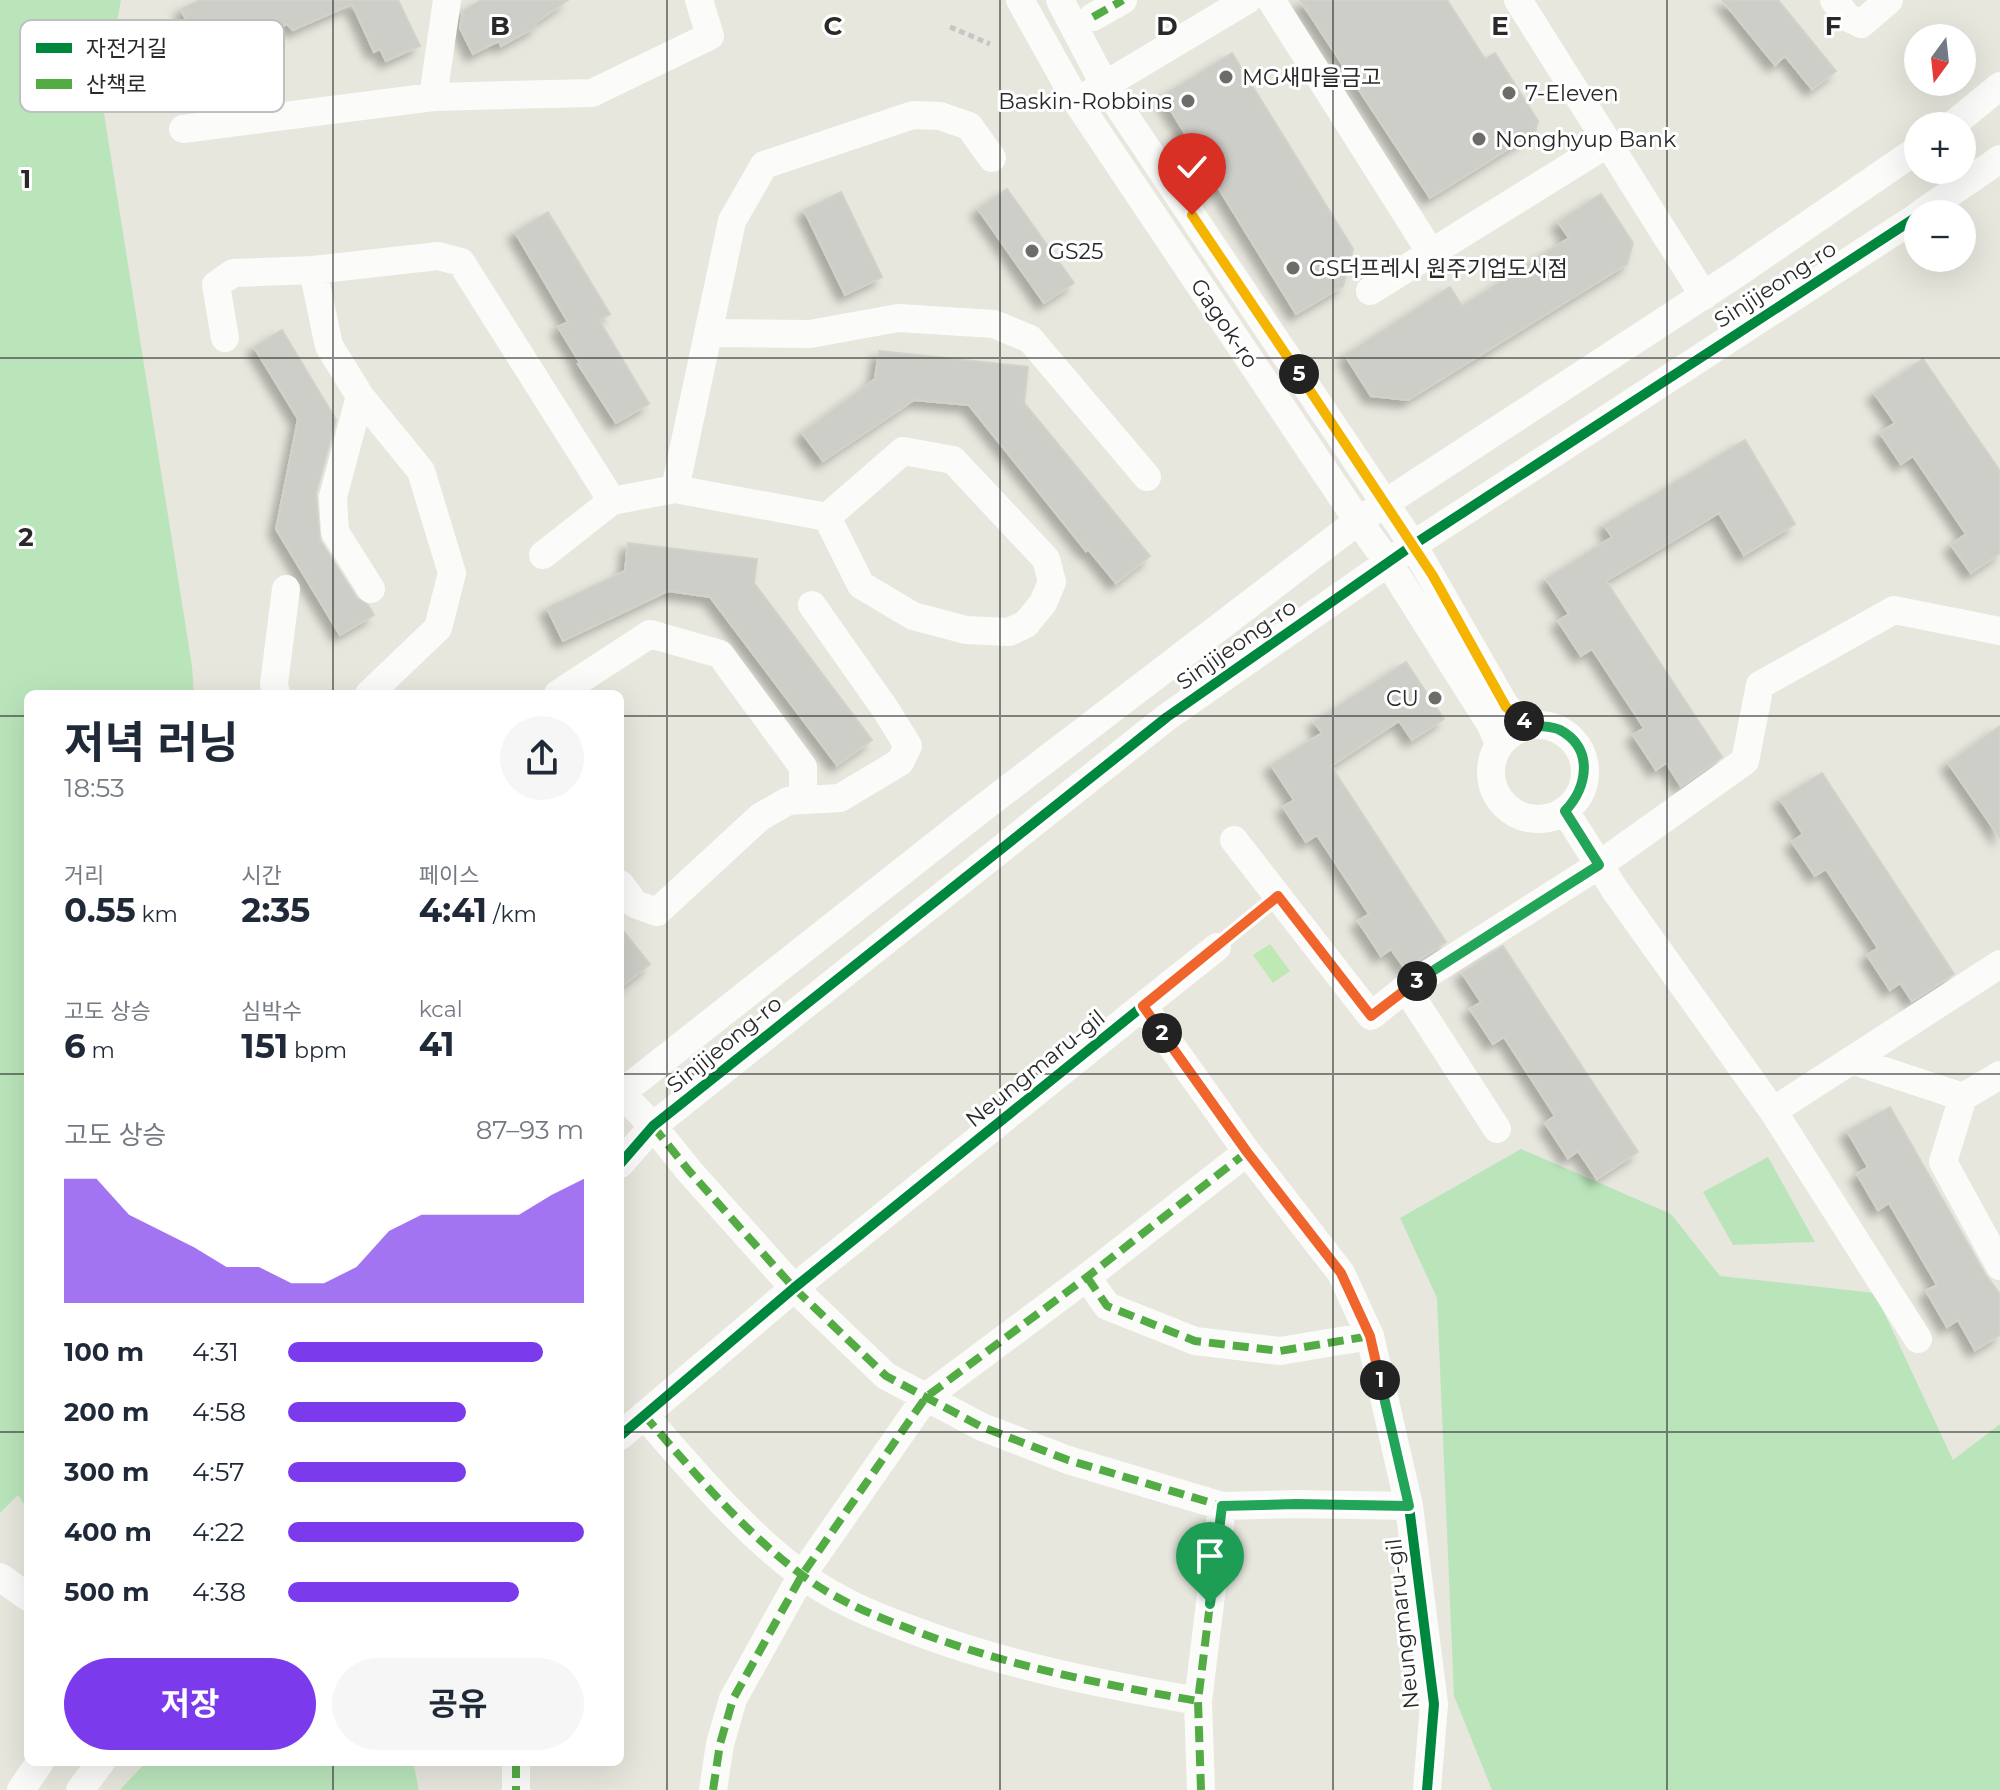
<!DOCTYPE html>
<html lang="ko">
<meta charset="utf-8">
<style>
:root{--surface:#fff;--page:#f6f6f7;--text:#1f2937;--muted:#747a83;--accent:#7c3aed}
body{margin:0;font-family:Montserrat,"Noto Sans KR",sans-serif;background:var(--page);color:var(--text);height:100vh;display:flex;flex-direction:column;font-size:30px;white-space:nowrap}
*{box-sizing:border-box;margin:0}
p{font-size:26px;color:var(--muted)}
.icon{flex:none;width:44px;height:44px;fill:none;stroke:currentColor;stroke-width:2;stroke-linecap:round;stroke-linejoin:round}
.map{position:relative;flex:1;overflow:hidden}
.side{position:absolute;left:24px;top:690px;width:600px;height:1076px;display:flex;flex-direction:column;background:var(--surface);border-radius:12px;box-shadow:0 8px 32px #0002}
.side>*{flex:none}
.needle{width:52px;rotate:195deg}
.controls{position:absolute;left:1904px;top:24px;display:grid;gap:16px}
.controls a{display:grid;place-items:center;width:72px;height:72px;border-radius:50%;background:var(--surface);box-shadow:0 8px 32px #0002;font-size:40px}
.pin{position:absolute;display:grid;place-items:center;width:68px;height:68px;color:#fff;margin:-82px -34px;border-radius:50% 50% 50% 0;rotate:-45deg;box-shadow:0 0 8px #0007}
.pin .icon{rotate:45deg}
.km{position:absolute;width:40px;height:40px;margin:-20px;border-radius:50%;background:#222;color:#fff;font-size:22px;line-height:40px;text-align:center}
.round{display:grid;place-items:center;flex:none;width:84px;height:84px;border-radius:42px;background:var(--page)}
.overview{display:flex;align-items:center;justify-content:space-between;height:136px;padding:0 40px}
h1{font-size:44px;font-weight:700;line-height:60px}
.figures{display:grid;grid-template-columns:repeat(3,1fr);gap:12px;height:136px;padding:8px 40px}
.figures div{display:grid;align-content:center}
.figures b{font-size:34px;font-weight:700}
.figures small{font-size:22px;font-weight:400}
.figures p{font-size:22px}
.chart{height:224px;padding:16px 40px}
.chart p{display:flex;justify-content:space-between}
.chart svg{width:100%;height:144px;margin-top:8px;fill:var(--accent);opacity:.7}
.cta{display:flex;gap:16px;margin-top:auto;padding:16px 40px}
.cta a{flex:1;height:92px;border-radius:48px;background:var(--accent);color:#fff;font-size:32px;font-weight:700;line-height:92px;text-align:center}
.cta a+a{background:var(--page);color:var(--text)}
ul{padding:0 40px;list-style:none;font-size:26px}
li{display:grid;grid-template-columns:128px 96px 1fr;align-items:center;height:60px}
li i{height:20px;border-radius:10px;background:var(--accent)}
.map>svg:first-child{display:block}
.green{fill:#bae5bb}
.pitch{fill:#bee9b4}
.building{fill:#cdcec7;stroke:#d2d2ca;stroke-width:2;filter:url(#shadow)}
.lines{fill:none;stroke-linecap:round;stroke-linejoin:round}
.path{stroke:#c6c6c5;stroke-width:5;stroke-dasharray:6 4;stroke-linecap:butt}
.minor{stroke:#fbfbfa;stroke-width:28}
.quiet{stroke:#53ab44;stroke-width:8;stroke-dasharray:16 8;stroke-linecap:butt}
.cycleway-casing{stroke:#fff;stroke-width:15}
.cycleway{stroke:#00873e;stroke-width:10}
.split-1-casing{stroke:#fff;stroke-width:16}
.split-2-casing{stroke:#fff;stroke-width:16}
.split-3-casing{stroke:#fff;stroke-width:16}
.split-4-casing{stroke:#fff;stroke-width:16}
.split-5-casing{stroke:#fff;stroke-width:16}
.split-6-casing{stroke:#fff;stroke-width:16}
.split-1{stroke:#22a559;stroke-width:10}
.split-2{stroke:#f0652b;stroke-width:10}
.split-3{stroke:#f0652b;stroke-width:10}
.split-4{stroke:#22a559;stroke-width:10}
.split-5{stroke:#f5b400;stroke-width:10}
.split-6{stroke:#f5b400;stroke-width:10}
.grid{fill:none;stroke:#292929;stroke-width:2;stroke-opacity:0.55}
.poi-dot{fill:#6c6c68;stroke:#fff;stroke-width:3}
.labels{text-anchor:middle;stroke-width:6;stroke-linejoin:round;paint-order:stroke}
.poi-label{font-size:22px;fill:#292929;stroke:#fff;text-anchor:start}
.street-label{font-size:22px;fill:#292929;stroke:#fff}
.key{fill:#fff;stroke:#bfbfbf;stroke-width:2}
.key-label{font-size:22px;fill:#292929}
.grid-label{font-size:26px;text-anchor:middle;font-weight:bold;fill:#292929;stroke:#fff;stroke-width:6;stroke-linejoin:round;paint-order:stroke}
</style>
<div class="map">
<svg width="2000" height="1790" viewBox="0 0 2000 1790">
<defs>
<filter id="shadow"><feDropShadow dx="-7" dy="7" stdDeviation="4" flood-color="#0004"/></filter>
</defs>
<rect width="100%" height="100%" fill="#e7e7de"/>
<!-- green -->
<path class="green" d="M 0,0 L 121,0 L 102,101 L 192,666 L 194,694 L 28,694 L 28,1510 L 18,1495 L 0,1513 Z
M 1521,1149 L 1671,1214 L 1720,1276 L 1875,1293 L 1953,1460 L 2000,1424 L 2000,1790 L 1492,1790 L 1454,1696 L 1437,1298 L 1400,1218 Z
M 1768,1157 L 1815,1242 L 1733,1245 L 1703,1192 Z
M 146,1762 L 413,1762 L 419,1790 L 120,1790 Z"/>
<!-- pitch -->
<path class="pitch" d="M 1270,944 L 1290,971 L 1273,983 L 1253,955 Z"/>
<!-- building -->
<path class="building" d="M 200,0 L 398,0 L 420,46 L 386,61 L 380,49 L 374,52 L 352,4 L 293,30 L 287,24 L 258,38 L 255,31 L 203,55 L 181,9 Z
M 481,0 L 568,0 L 535,23 L 536,27 L 501,46 L 499,41 L 473,54 L 460,28 L 463,11 Z
M 1300,0 L 1447,0 L 1485,59 L 1495,53 L 1538,121 L 1535,132 L 1430,198 Z
M 1722,0 L 1778,0 L 1836,71 L 1812,89 L 1785,56 L 1775,65 Z
M 1232,53 L 1353,249 L 1343,286 L 1296,314 L 1162,96 Z
M 1007,189 L 1074,283 L 1044,303 L 978,209 Z
M 841,192 L 882,277 L 845,295 L 804,210 Z
M 1601,194 L 1633,243 L 1627,264 L 1408,400 L 1371,396 L 1345,355 L 1450,287 L 1462,306 L 1569,238 L 1558,222 Z
M 548,212 L 610,314 L 599,320 L 649,404 L 616,423 L 578,364 L 580,363 L 558,327 L 568,322 L 515,232 Z
M 282,330 L 336,420 L 316,493 L 320,540 L 357,598 L 368,605 L 374,615 L 340,635 L 276,529 L 298,419 L 254,347 Z
M 879,351 L 1028,367 L 1024,403 L 1150,556 L 1116,583 L 1088,549 L 1086,551 L 969,405 L 914,400 L 823,461 L 802,433 L 875,379 Z
M 1923,359 L 2000,471 L 2000,553 L 1971,573 L 1951,545 L 1966,534 L 1913,456 L 1901,464 L 1880,433 L 1895,423 L 1874,393 Z
M 1745,440 L 1795,524 L 1744,555 L 1719,513 L 1606,581 L 1722,757 L 1681,786 L 1666,763 L 1656,770 L 1633,735 L 1644,728 L 1592,649 L 1581,656 L 1558,621 L 1569,614 L 1546,579 L 1612,537 L 1604,525 Z
M 628,543 L 757,559 L 754,583 L 872,740 L 837,765 L 710,597 L 668,591 L 563,641 L 547,608 L 625,571 Z
M 1406,662 L 1444,719 L 1412,740 L 1399,721 L 1331,766 L 1446,942 L 1405,969 L 1391,949 L 1381,956 L 1358,921 L 1369,914 L 1317,835 L 1306,842 L 1283,807 L 1294,800 L 1271,765 L 1322,733 L 1314,722 Z
M 2000,726 L 2000,838 L 1948,763 Z
M 1822,773 L 1954,974 L 1912,1001 L 1900,983 L 1890,990 L 1867,955 L 1878,948 L 1826,869 L 1815,876 L 1792,842 L 1803,834 L 1780,799 Z
M 620,927 L 650,964 L 620,988 Z
M 1503,946 L 1638,1152 L 1597,1179 L 1578,1151 L 1568,1158 L 1545,1123 L 1555,1116 L 1504,1037 L 1493,1044 L 1470,1009 L 1481,1002 L 1462,973 Z
M 1890,1107 L 1985,1274 L 2000,1294 L 2000,1335 L 1975,1350 L 1958,1320 L 1947,1327 L 1926,1291 L 1937,1285 L 1889,1203 L 1878,1210 L 1857,1174 L 1868,1167 L 1847,1131 Z"/>
<g class="lines">
<!-- path -->
<path class="path" d="M 950,27 L 990,44
M 1236,931 L 1259,912"/>
<!-- minor -->
<path class="minor" d="M 1020,0 L 1077,102 L 1358,521 L 1388,562 L 1491,725 L 1499,744
M 1060,0 L 1105,86 L 1413,545 L 1506,707 L 1529,726
M 1271,0 L 1431,253 L 1608,143
M 1518,0 L 1704,296
M 1834,0 L 1847,17 L 1861,24 L 1889,0
M 1093,17 L 1123,0
M 1088,95 L 1247,0
M 433,97 L 447,0
M 1951,126 L 2000,86
M 183,129 L 433,97 L 592,93 L 710,36 L 699,0
M 1920,214 L 2000,159
M 313,270 L 438,256 L 461,262 L 612,501
M 1370,291 L 1431,253
M 710,333 L 810,334 L 898,318 L 994,324 L 1030,339 L 1147,477
M 225,338 L 216,285 L 233,273 L 313,270 L 329,346 L 360,396 L 421,471 L 452,573 L 438,628 L 369,694
M 360,396 L 333,497 L 335,532 L 371,589
M 903,451 L 953,460 L 1046,559 L 1052,582 L 1043,603 L 1026,624 L 1009,632 L 966,630 L 913,616 L 861,585 L 827,517 Z
M 675,489 L 732,221 L 764,165 L 913,115 L 940,116 L 969,126 L 992,158
M 543,555 L 612,501 L 675,489 L 827,517
M 276,694 L 274,684 L 286,589
M 558,694 L 650,634 L 720,654 L 803,767 L 803,800
M1491 772a47 47 0 1 1 94 0a47 47 0 1 1-94 0Z
M 1565,811 L 1615,890 L 1773,1111
M 1234,840 L 1371,1016 L 1406,988 L 1599,865 L 1745,761 L 1760,685 L 1894,610 L 2000,631
M 620,884 L 635,904 L 657,912 L 760,817 L 788,801 L 840,798 L 900,762 L 908,746 L 886,710 L 812,605
M 1406,988 L 1497,1129
M 1143,1006 L 1217,947
M 1851,1060 L 1963,1097
M 2000,1075 L 1963,1097 L 1943,1162 L 2000,1266
M 620,1092 L 653,1126 L 690,1172 L 794,1288 L 886,1376 L 982,1427 L 1068,1460 L 1222,1506 L 1296,1504 L 1409,1506
M 620,1094 L 975,814 L 1358,521 L 1739,272 L 1918,149
M 620,1164 L 653,1126 L 1167,717 L 1413,545 L 1918,216
M 1087,1277 L 1107,1306 L 1195,1341 L 1280,1351 L 1370,1336
M 1918,1339 L 1773,1111 L 2000,964
M 644,1415 C 692,1470 743,1531 802,1575 C 834,1599 872,1615 910,1629 C 1003,1665 1100,1684 1198,1701
M 620,1436 L 794,1288 L 1143,1006 L 1247,1152 L 1341,1273 L 1370,1336 L 1409,1506 L 1434,1704 L 1427,1790
M 0,1577 L 28,1597
M 516,1762 L 516,1790
M 21,1790 L 40,1762
M 80,1790 L 101,1762
M 713,1790 L 720,1744 L 733,1699 L 802,1575 L 926,1397 L 1087,1277 L 1247,1152
M 1201,1790 L 1198,1701 L 1222,1506"/>
<!-- quiet -->
<path class="quiet" d="M 1093,17 L 1123,0
M 1143,1006 L 1217,947
M 653,1126 L 690,1172 L 794,1288 L 886,1376 L 982,1427 L 1068,1460 L 1222,1506 L 1296,1504 L 1409,1506
M 1087,1277 L 1107,1306 L 1195,1341 L 1280,1351 L 1370,1336
M 644,1415 C 692,1470 743,1531 802,1575 C 834,1599 872,1615 910,1629 C 1003,1665 1100,1684 1198,1701
M 516,1762 L 516,1790
M 713,1790 L 720,1744 L 733,1699 L 802,1575 L 926,1397 L 1087,1277 L 1247,1152
M 1201,1790 L 1198,1701 L 1222,1506"/>
<!-- cycleway casing -->
<g class="cycleway-casing">
<path id="cycleway" d="M 620,1164 L 653,1126 L 1167,717 L 1413,545 L 1918,216
M 620,1436 L 794,1288 L 1143,1006 L 1247,1152 L 1341,1273 L 1370,1336 L 1409,1506 L 1434,1704 L 1427,1790"/>
</g>
<!-- cycleway -->
<use href="#cycleway" class="cycleway"/>
</g>
<g class="lines">
<!-- split-1 casing -->
<g class="split-1-casing">
<path id="split-1" d="M 1210,1604 L 1222,1506 L 1296,1504 L 1409,1506 L 1380,1380"/>
</g>
<!-- split-2 casing -->
<g class="split-2-casing">
<path id="split-2" d="M 1162,1033 L 1247,1152 L 1341,1273 L 1370,1336 L 1380,1380"/>
</g>
<!-- split-3 casing -->
<g class="split-3-casing">
<path id="split-3" d="M 1162,1033 L 1143,1006 L 1278,896 L 1371,1016 L 1417,981"/>
</g>
<!-- split-4 casing -->
<g class="split-4-casing">
<path id="split-4" d="M 1417,981 L 1599,865 L 1565,811 C 1588,787 1594,748 1560,730 C 1548,724 1534,729 1524,721"/>
</g>
<!-- split-5 casing -->
<g class="split-5-casing">
<path id="split-5" d="M 1299,374 L 1433,576 L 1506,707 L 1524,721"/>
</g>
<!-- split-6 casing -->
<g class="split-6-casing">
<path id="split-6" d="M 1192,215 L 1299,374"/>
</g>
<!-- split-1 -->
<use href="#split-1" class="split-1"/>
<!-- split-2 -->
<use href="#split-2" class="split-2"/>
<!-- split-3 -->
<use href="#split-3" class="split-3"/>
<!-- split-4 -->
<use href="#split-4" class="split-4"/>
<!-- split-5 -->
<use href="#split-5" class="split-5"/>
<!-- split-6 -->
<use href="#split-6" class="split-6"/>
</g>
<!-- grid -->
<path class="grid" d="M 333,0 L 333,694M 667,0 L 667,1790M 1000,0 L 1000,1790M 1333,0 L 1333,1790M 1667,0 L 1667,1790M 0,358 L 2000,358M 0,716 L 28,716M 620,716 L 2000,716M 0,1074 L 28,1074M 620,1074 L 2000,1074M 0,1432 L 28,1432M 620,1432 L 2000,1432M 333,1762 L 333,1790"/>
<!-- markers -->
<g class="poi-dot">
<circle cx="1226" cy="77" r="8"/>
<circle cx="1509" cy="93" r="8"/>
<circle cx="1188" cy="101" r="8"/>
<circle cx="1479" cy="139" r="8"/>
<circle cx="1032" cy="251" r="8"/>
<circle cx="1293" cy="268" r="8"/>
<circle cx="1435" cy="698" r="8"/>
</g>
<g class="labels">
<!-- poi labels -->
<g class="poi-label">
<text x="1242" y="85">MG새마을금고</text>
<text x="1525" y="101">7-Eleven</text>
<text x="1172" y="109" text-anchor="end">Baskin-Robbins</text>
<text x="1495" y="147">Nonghyup Bank</text>
<text x="1048" y="259">GS25</text>
<text x="1309" y="276">GS더프레시 원주기업도시점</text>
<text x="1419" y="706" text-anchor="end">CU</text>
</g>
<!-- street labels -->
<g class="street-label">
<text transform="translate(1775 284) rotate(-33)" y="8">Sinjijeong-ro</text>
<text transform="translate(1225 323) rotate(56)" y="8">Gagok-ro</text>
<text transform="translate(1236 644) rotate(-35)" y="8">Sinjijeong-ro</text>
<text transform="translate(724 1044) rotate(-39)" y="8">Sinjijeong-ro</text>
<text transform="translate(1035 1068) rotate(-39)" y="8">Neungmaru-gil</text>
<text transform="translate(1402 1624) rotate(-96)" y="8">Neungmaru-gil</text>
</g>
</g>
<!-- legend -->
<rect x="20" y="20" width="264" height="92" rx="12" class="key"/>
<rect x="36" y="43" width="36" height="10" fill="#00873e"/>
<rect x="36" y="79" width="36" height="10" fill="#53ab44"/>
<g class="key-label">
<text x="86" y="56">자전거길</text>
<text x="86" y="92">산책로</text>
</g>
<g class="grid-label">
<text x="500" y="35">B</text>
<text x="833" y="35">C</text>
<text x="1167" y="35">D</text>
<text x="1500" y="35">E</text>
<text x="1833" y="35">F</text>
<text x="26" y="188">1</text>
<text x="26" y="546">2</text>
</g>
</svg>
<div class="controls">
<a><svg class="needle" viewBox="-14 -14 28 28"><path d="M0-13l5 13h-10z" fill="#e53935"/><path d="M0 13l5-13h-10z" fill="#747a83"/></svg></a>
<a>+</a>
<a>−</a>
</div>
<div class="pin" style="left:1210px;top:1604px;background:#1e9e55"><svg class="icon" aria-label="arrive" viewBox="0 0 24 24"><path d="M6 21V4h12l-3 4 3 4H6"/></svg></div>
<div class="pin" style="left:1192px;top:215px;background:#d93025"><svg class="icon" aria-label="check" viewBox="0 0 24 24"><path d="M5 12l5 5 9-10"/></svg></div>
<b class="km" style="left:1380px;top:1380px">1</b>
<b class="km" style="left:1162px;top:1033px">2</b>
<b class="km" style="left:1417px;top:981px">3</b>
<b class="km" style="left:1524px;top:721px">4</b>
<b class="km" style="left:1299px;top:374px">5</b>
<section class="side">
<div class="overview"><div><h1>저녁 러닝</h1><p>18:53</p></div><a class="round"><svg class="icon" aria-label="share" viewBox="0 0 24 24"><path d="M12 15V3M7 8l5-5 5 5M5 13v7h14v-7"/></svg></a></div>
<div class="figures">
<div><p>거리</p><b>0.55<small> km</small></b></div>
<div><p>시간</p><b>2:35</b></div>
<div><p>페이스</p><b>4:41<small> /km</small></b></div>
</div>
<div class="figures">
<div><p>고도 상승</p><b>6<small> m</small></b></div>
<div><p>심박수</p><b>151<small> bpm</small></b></div>
<div><p>kcal</p><b>41</b></div>
</div>
<div class="chart"><p><span>고도 상승</span>87–93 m</p>
<svg viewBox="0 0 160 44" preserveAspectRatio="none"><path d="M0 44V6L10 6L20 17L30 22L40 27L50 33L60 33L70 38L80 38L90 33L100 22L110 17L120 17L130 17L140 17L150 11L160 6V44z"/></svg>
</div>
<ul>
<li><b>100 m</b>4:31<i style="width:86%"></i></li>
<li><b>200 m</b>4:58<i style="width:60%"></i></li>
<li><b>300 m</b>4:57<i style="width:60%"></i></li>
<li><b>400 m</b>4:22<i style="width:100%"></i></li>
<li><b>500 m</b>4:38<i style="width:78%"></i></li>
</ul>
<div class="cta"><a>저장</a><a>공유</a></div>
</section>
</div>
